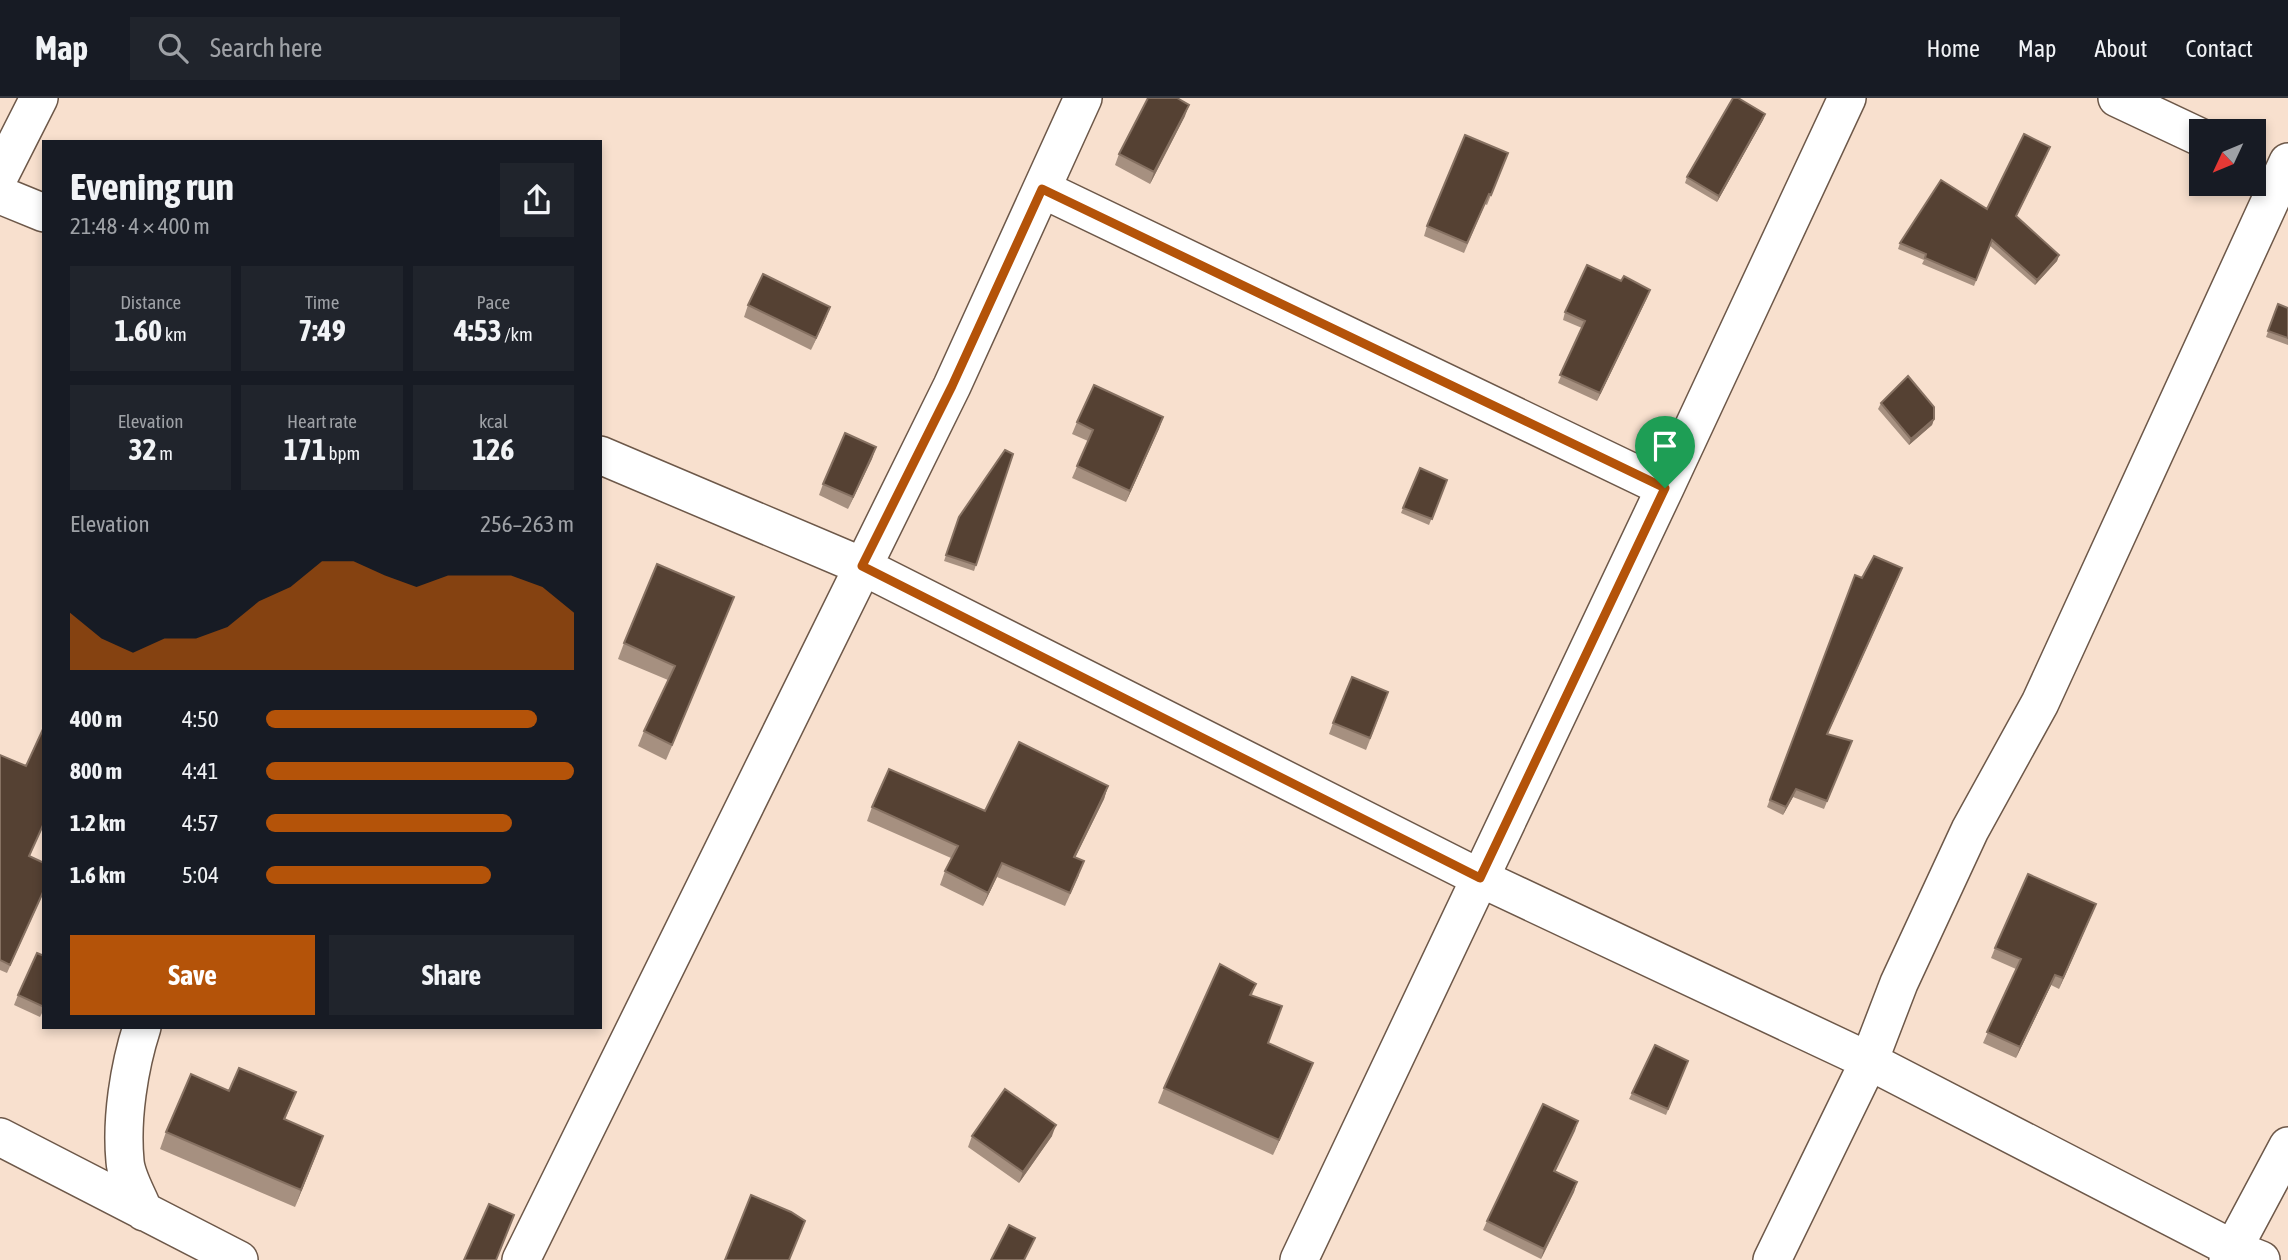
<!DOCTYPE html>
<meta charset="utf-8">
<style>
:root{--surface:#171b24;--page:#20242c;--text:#f1f3f6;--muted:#9ea1a6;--line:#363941;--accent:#b45309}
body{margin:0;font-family:"Asap Condensed",sans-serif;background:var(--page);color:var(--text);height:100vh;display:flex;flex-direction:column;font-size:26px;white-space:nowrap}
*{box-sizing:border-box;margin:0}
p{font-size:23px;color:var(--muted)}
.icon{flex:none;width:38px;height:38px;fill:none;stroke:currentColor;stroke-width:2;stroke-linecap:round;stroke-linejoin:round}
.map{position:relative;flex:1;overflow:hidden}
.side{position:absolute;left:42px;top:42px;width:560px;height:889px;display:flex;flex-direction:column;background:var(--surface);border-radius:0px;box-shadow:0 4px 10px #0003}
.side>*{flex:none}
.needle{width:46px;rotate:226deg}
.controls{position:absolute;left:2189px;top:21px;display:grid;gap:14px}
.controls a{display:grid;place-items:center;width:77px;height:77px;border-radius:0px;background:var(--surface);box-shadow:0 4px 10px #0003;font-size:35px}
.pin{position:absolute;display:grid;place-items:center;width:60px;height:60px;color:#fff;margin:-72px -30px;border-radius:50% 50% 50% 0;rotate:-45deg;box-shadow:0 0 7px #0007}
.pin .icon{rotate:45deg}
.round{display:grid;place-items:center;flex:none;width:74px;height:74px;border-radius:0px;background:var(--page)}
.head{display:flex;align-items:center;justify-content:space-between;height:119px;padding:0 28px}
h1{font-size:38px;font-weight:700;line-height:52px}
.figures{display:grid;grid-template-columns:repeat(3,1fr);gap:10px;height:119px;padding:7px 28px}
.figures div{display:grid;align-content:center;border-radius:0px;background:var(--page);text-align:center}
.figures b{font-size:30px;font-weight:700}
.figures small{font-size:19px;font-weight:400}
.figures p{font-size:19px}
.chart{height:196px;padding:14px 28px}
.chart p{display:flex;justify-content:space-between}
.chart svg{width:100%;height:126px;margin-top:7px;fill:var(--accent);opacity:.7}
.button{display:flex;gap:14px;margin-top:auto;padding:14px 28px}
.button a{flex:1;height:80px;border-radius:0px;background:var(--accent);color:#fff;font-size:28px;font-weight:700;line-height:80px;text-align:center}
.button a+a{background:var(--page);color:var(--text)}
ul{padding:0 28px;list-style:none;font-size:23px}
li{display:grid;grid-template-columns:112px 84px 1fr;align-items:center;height:52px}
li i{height:18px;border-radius:9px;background:var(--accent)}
header{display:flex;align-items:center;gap:42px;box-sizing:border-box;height:98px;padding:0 35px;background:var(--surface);border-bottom:2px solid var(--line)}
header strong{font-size:33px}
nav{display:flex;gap:38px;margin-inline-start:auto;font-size:24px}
.search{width:490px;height:63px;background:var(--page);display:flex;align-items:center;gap:18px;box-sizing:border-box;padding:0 24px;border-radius:0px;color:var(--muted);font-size:26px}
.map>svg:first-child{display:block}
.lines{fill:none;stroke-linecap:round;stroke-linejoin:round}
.minor-casing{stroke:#6d5849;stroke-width:40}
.minor{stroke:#fff;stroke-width:37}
.wall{fill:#a69080}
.shaded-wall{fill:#867162}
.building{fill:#554133;stroke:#867162;stroke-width:2}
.route-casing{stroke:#fff;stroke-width:14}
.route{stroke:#b45309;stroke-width:9}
</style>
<header>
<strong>Map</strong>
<div class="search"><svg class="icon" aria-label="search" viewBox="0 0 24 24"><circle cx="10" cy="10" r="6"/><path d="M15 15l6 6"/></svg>Search here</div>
<nav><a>Home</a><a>Map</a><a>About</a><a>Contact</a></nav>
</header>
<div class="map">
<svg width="2288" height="1162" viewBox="0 0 2288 1162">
<rect width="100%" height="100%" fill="#f8e0ce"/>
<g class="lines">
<!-- minor casing -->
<g class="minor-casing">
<path id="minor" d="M 2117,0 L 2202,40
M 0,77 L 39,0
M 1042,91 L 1665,390
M 0,97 L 44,115
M 600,357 L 862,468 L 1480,780 L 1869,963 L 2233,1151 L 2228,1162
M 142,929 C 129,969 121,1021 125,1063 C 126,1079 138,1098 144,1114
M 0,1039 L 239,1162
M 521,1162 L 952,288 L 1083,0
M 1299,1162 L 1665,390 L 1847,0
M 1772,1162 L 1869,963 L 1899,885 L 1970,732 L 2040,605 L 2288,64
M 2261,1162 L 2233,1151 L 2288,1048"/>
</g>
<!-- minor -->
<use href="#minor" class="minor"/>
</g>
<!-- wall -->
<path class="wall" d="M 1765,16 L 1763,22 L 1717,104 L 1685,85 L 1687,79 Z
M 1185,18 L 1150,86 L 1115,67 L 1119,56 Z
M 1508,55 L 1487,107 L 1485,106 L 1464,155 L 1424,138 L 1427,128 Z
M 2048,55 L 2016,119 L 2059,157 L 2057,163 L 2035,187 L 1990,148 L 1974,188 L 1922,166 L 1924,162 L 1898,151 L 1900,145 L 1987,111 Z
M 1621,183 L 1650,192 L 1597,303 L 1558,285 L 1582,230 L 1563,222 L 1565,214 Z
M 2278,206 L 2288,210 L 2288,247 L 2266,239 Z
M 748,207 L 830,209 L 811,252 L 744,219 Z
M 1881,305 L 1934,321 L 1932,327 L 1909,347 L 1878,311 Z
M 1163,320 L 1126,404 L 1072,380 L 1088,343 L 1072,336 L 1077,324 Z
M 876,349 L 848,411 L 819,397 L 823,386 Z
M 1013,356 L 974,473 L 944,463 L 959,419 Z
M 1420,370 L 1447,382 L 1429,427 L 1401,415 Z
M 1855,477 L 1862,480 L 1899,478 L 1827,637 L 1852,643 L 1824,711 L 1793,699 L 1783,717 L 1767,709 Z
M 728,514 L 666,662 L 638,648 L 644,633 L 668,582 L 618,561 L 624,545 Z
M 1384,606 L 1366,652 L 1329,636 L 1333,625 Z
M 0,657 L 29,759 L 44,793 L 7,875 L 0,872 Z
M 1108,688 L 1104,701 L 1075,760 L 1079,777 L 1065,808 L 997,779 L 983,808 L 940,787 L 945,773 L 951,760 L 867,723 L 872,709 L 985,713 Z
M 2096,806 L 2059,891 L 2051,887 L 2016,960 L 1983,945 L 2016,871 L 1991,860 L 1995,850 Z
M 44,858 L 44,911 L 40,919 L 14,907 L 18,897 Z
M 1256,886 L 1252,897 L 1269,945 L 1313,965 L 1307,980 L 1273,1057 L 1158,1005 L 1164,990 Z
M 1688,963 L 1666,1017 L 1629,1001 L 1632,995 Z
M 229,993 L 296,994 L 285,1022 L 323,1038 L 295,1109 L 160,1051 L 166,1034 Z
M 1578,1023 L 1555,1073 L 1577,1084 L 1574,1094 L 1541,1161 L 1483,1132 L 1487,1123 Z
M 972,1038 L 1052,1038 L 1019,1085 L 968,1049 Z"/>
<!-- shaded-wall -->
<path class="shaded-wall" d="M 1189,7 L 1185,18 L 1150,86 L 1154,74 Z
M 1765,16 L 1763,22 L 1717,104 L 1719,98 Z
M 2059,157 L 2057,163 L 2035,187 L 2037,182 Z
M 1650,192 L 1647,200 L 1597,303 L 1600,295 Z
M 830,209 L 826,220 L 811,252 L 816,240 Z
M 1163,319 L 1159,331 L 1126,404 L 1130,393 Z
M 1934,321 L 1932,327 L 1909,347 L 1911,341 Z
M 876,349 L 872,361 L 848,411 L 853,399 Z
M 1902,470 L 1899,478 L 1824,644 L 1827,636 Z
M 734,499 L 728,514 L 666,662 L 672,647 Z
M 1108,688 L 1104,701 L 1069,772 L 1074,759 Z
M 1796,691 L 1793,699 L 1783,717 L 1786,709 Z
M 1002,765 L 997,779 L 983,808 L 988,795 Z
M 2096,806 L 2092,816 L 2059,891 L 2063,880 Z
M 2055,877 L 2051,887 L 2016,960 L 2020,949 Z
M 1313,965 L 1307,980 L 1273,1057 L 1279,1042 Z
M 1578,1023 L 1575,1033 L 1551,1083 L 1554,1073 Z
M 1056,1027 L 1052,1038 L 1019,1085 L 1023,1074 Z
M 323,1038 L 317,1055 L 295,1109 L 301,1092 Z
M 1577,1084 L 1574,1094 L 1541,1161 L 1544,1151 Z"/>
<!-- building -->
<path class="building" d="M 1148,0 L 1177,0 L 1189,7 L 1154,74 L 1119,56 Z
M 1733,0 L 1738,0 L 1765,16 L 1719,98 L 1687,79 Z
M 2024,36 L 2050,49 L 2016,118 L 2059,157 L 2037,182 L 1992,142 L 1976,182 L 1925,160 L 1926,156 L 1900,145 L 1941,82 L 1987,111 Z
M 1465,37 L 1508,55 L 1491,97 L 1489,96 L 1467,145 L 1427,128 Z
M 1587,167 L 1621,183 L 1624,178 L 1650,192 L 1600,295 L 1560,277 L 1585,223 L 1565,214 Z
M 763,176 L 830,209 L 816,240 L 748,207 Z
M 2278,206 L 2288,210 L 2288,240 L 2268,233 Z
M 1908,278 L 1934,309 L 1934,321 L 1911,341 L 1881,305 Z
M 1094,287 L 1163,319 L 1130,393 L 1077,368 L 1093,332 L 1077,324 Z
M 845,335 L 876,349 L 853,399 L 823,386 Z
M 1005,352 L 1013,356 L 976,467 L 946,457 L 959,419 Z
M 1420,370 L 1447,382 L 1432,421 L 1403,410 Z
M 1874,458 L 1902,470 L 1827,636 L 1852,643 L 1827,703 L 1796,691 L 1786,709 L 1770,702 L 1855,477 L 1862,480 Z
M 657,466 L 734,499 L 672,647 L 644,633 L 675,568 L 624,545 Z
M 1352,579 L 1388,594 L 1370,640 L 1333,625 Z
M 44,629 L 44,725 L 29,758 L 44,765 L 44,792 L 10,867 L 0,862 L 0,657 L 26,668 Z
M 1019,644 L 1108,688 L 1074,759 L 1084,763 L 1070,795 L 1002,765 L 988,795 L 945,773 L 958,748 L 872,709 L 889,671 L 985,713 Z
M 2028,776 L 2096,806 L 2063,880 L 2055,877 L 2020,949 L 1987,934 L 2021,861 L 1995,850 Z
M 37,855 L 44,858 L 44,909 L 18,897 Z
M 1220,866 L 1256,886 L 1250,897 L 1282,908 L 1268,945 L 1313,965 L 1279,1042 L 1164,990 Z
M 1655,947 L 1688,963 L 1668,1011 L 1632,995 Z
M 239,970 L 296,994 L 284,1021 L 323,1038 L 301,1092 L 166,1034 L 191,976 L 229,993 Z
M 1005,991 L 1056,1027 L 1023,1074 L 972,1038 Z
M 1543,1006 L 1578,1023 L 1554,1073 L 1577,1084 L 1544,1151 L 1487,1123 Z
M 751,1097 L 791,1114 L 805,1123 L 789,1162 L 725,1162 Z
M 489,1106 L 514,1117 L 496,1162 L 464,1162 Z
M 1009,1127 L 1035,1140 L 1024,1162 L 991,1162 Z"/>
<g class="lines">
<!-- route casing -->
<g class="route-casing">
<path id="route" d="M 1042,91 L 1665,390 L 1480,780 L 862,468 L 952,288 Z"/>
</g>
<!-- route -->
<use href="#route" class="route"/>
</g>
</svg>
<div class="controls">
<a><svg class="needle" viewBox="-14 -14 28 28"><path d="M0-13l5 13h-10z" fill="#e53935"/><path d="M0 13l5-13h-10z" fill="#9ea1a6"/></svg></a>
</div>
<div class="pin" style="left:1665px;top:390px;background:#1e9e55"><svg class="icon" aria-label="arrive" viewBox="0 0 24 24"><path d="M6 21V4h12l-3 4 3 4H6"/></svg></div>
<section class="side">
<div class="head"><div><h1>Evening run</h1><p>21:48 · 4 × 400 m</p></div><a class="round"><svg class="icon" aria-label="share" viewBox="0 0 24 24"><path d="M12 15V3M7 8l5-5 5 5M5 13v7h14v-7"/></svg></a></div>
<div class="figures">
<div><p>Distance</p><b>1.60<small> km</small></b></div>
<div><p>Time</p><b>7:49</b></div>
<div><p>Pace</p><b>4:53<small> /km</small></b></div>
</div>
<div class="figures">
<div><p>Elevation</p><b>32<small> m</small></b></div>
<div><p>Heart rate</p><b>171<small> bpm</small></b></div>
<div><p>kcal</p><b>126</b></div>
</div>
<div class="chart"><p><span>Elevation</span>256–263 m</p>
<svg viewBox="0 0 160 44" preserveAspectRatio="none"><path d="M0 44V24L10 33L20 38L30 33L40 33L50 29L60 20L70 15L80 6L90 6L100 11L110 15L120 11L130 11L140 11L150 15L160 24V44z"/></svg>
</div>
<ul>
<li><b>400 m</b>4:50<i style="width:88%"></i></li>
<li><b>800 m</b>4:41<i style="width:100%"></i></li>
<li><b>1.2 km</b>4:57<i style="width:80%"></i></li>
<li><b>1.6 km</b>5:04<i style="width:73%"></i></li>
</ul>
<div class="button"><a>Save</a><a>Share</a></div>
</section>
</div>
